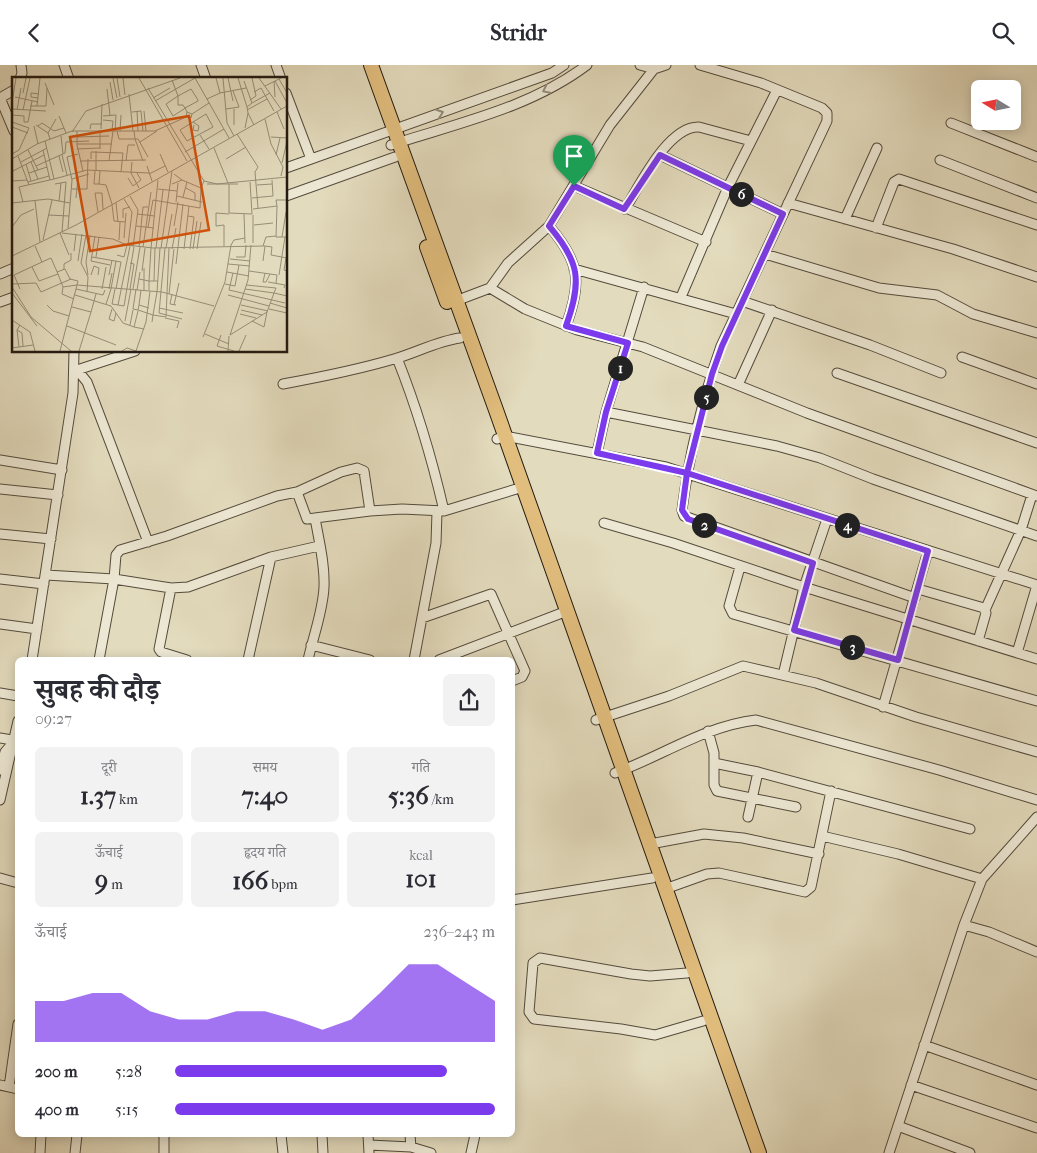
<!DOCTYPE html>
<html lang="hi">
<meta charset="utf-8">
<style>
:root{--surface:#fff;--page:#f2f2f3;--text:#2b2b33;--muted:#7c7c81;--accent:#7c3aed}
body{margin:0;font-family:"IM FELL French Canon","Noto Serif Devanagari",serif;background:var(--page);color:var(--text);height:100vh;display:flex;flex-direction:column;font-size:19px;white-space:nowrap}
*{box-sizing:border-box;margin:0}
p{font-size:16px;color:var(--muted)}
.icon{flex:none;width:28px;height:28px;fill:none;stroke:currentColor;stroke-width:2;stroke-linecap:round;stroke-linejoin:round}
.map{position:relative;flex:1;overflow:hidden}
.panel{position:absolute;left:15px;top:592px;width:500px;height:480px;display:flex;flex-direction:column;background:var(--surface);border-radius:8px;box-shadow:0 2px 12px #0003}
.panel>*{flex:none}
.needle{width:32px;rotate:280deg}
.controls{position:absolute;left:971px;top:15px;display:grid;gap:10px}
.controls a{display:grid;place-items:center;width:50px;height:50px;border-radius:8px;background:var(--surface);box-shadow:0 2px 12px #0003;font-size:25px}
.pin{position:absolute;display:grid;place-items:center;width:42px;height:42px;color:#fff;margin:-51px -21px;border-radius:50% 50% 50% 0;rotate:-45deg;box-shadow:0 0 5px #0007}
.pin .icon{rotate:45deg}
.km{position:absolute;width:25px;height:25px;margin:-12px;border-radius:50%;background:#222;color:#fff;font-size:14px;line-height:25px;text-align:center}
.round{display:grid;place-items:center;flex:none;width:52px;height:52px;border-radius:8px;background:var(--page)}
.summary{display:flex;align-items:center;justify-content:space-between;height:85px;padding:0 20px}
h1{font-size:28px;font-weight:700;line-height:38px}
.metrics{display:grid;grid-template-columns:repeat(3,1fr);gap:8px;height:85px;padding:5px 20px}
.metrics div{display:grid;align-content:center;border-radius:8px;background:var(--page);text-align:center}
.metrics b{font-size:25px;font-weight:700}
.metrics small{font-size:14px;font-weight:400}
.metrics p{font-size:14px}
.chart{height:140px;padding:10px 20px}
.chart p{display:flex;justify-content:space-between}
.chart svg{width:100%;height:90px;margin-top:5px;fill:var(--accent);opacity:.7}
ul{padding:0 20px;list-style:none;font-size:16px}
li{display:grid;grid-template-columns:80px 60px 1fr;align-items:center;height:38px}
li i{height:12px;border-radius:6px;background:var(--accent)}
header{display:flex;justify-content:space-between;align-items:center;height:65px;padding:0 20px;background:var(--surface);font-size:22px;font-weight:700}
.map>svg:first-child{display:block}
.lines{fill:none;stroke-linecap:round;stroke-linejoin:round}
.minor-casing{stroke:#544b3c;stroke-width:11}
.highway-casing{stroke:#241b11;stroke-width:16}
.minor{stroke:#ede8d4;stroke-width:9}
.highway{stroke:#e2be7e;stroke-width:14}
.oneway{stroke:#938c7c}
.route-casing{stroke:#fff;stroke-width:10}
.route{stroke:#7c3aed;stroke-width:6}
.inset-road{fill:none;stroke:#978e78;stroke-width:1}
.view{fill:#d4530c;fill-opacity:0.15;stroke:#d4530c;stroke-width:2.5}
.inset-edge{fill:none;stroke:#241b11;stroke-width:2.5}
</style>
<header><svg class="icon" aria-label="back" viewBox="0 0 24 24"><path d="M15 5l-7 7 7 7"/></svg>Stridr<svg class="icon" aria-label="search" viewBox="0 0 24 24"><circle cx="10" cy="10" r="6"/><path d="M15 15l6 6"/></svg></header>
<div class="map">
<svg width="1037" height="1088" viewBox="0 0 1037 1088">
<rect width="100%" height="100%" fill="#e3dbbd"/>
<filter id="stains"><feTurbulence type="fractalNoise" baseFrequency=".004" numOctaves="4"/><feColorMatrix values="0 0 0 0 .2 0 0 0 0 .09 0 0 0 0 .02 0 0 0 .5 -.17"/></filter>
<radialGradient id="worn" r=".72"><stop offset=".6" stop-color="#630" stop-opacity="0"/><stop offset="1" stop-color="#630" stop-opacity=".3"/></radialGradient>
<g class="lines">
<!-- minor casing -->
<g class="minor-casing">
<path id="minor" d="M 64,0 L 69,14
M 201,0 L 206,14
M 276,0 L 281,14
M 700,0 L 761,18 L 822,43 L 827,48 L 827,56 L 721,281 C 703,333 689,390 682,445 L 684,451 L 915,533
M 654,4 L 666,0
M 20,14 L 22,8 L 21,0
M 14,25 L 0,33 L 14,66
M 286,28 L 311,94
M 951,58 L 1037,92
M 391,80 C 458,58 530,43 587,0
M 660,90 L 783,149
M 940,95 L 1037,133
M 286,103 L 552,8 L 564,0
M 574,121 L 706,177
M 286,131 L 395,92
M 788,138 L 953,184 L 1037,212
M 625,144 C 640,120 668,61 699,62 L 751,76
M 845,154 L 877,83
M 549,161 L 610,60 L 654,4 L 640,0
M 876,163 L 894,117 L 899,114 L 1037,160
M 765,189 L 879,223 L 937,230 L 973,249 L 1037,268
M 574,204 L 736,249
M 0,209 L 14,203
M 490,223 L 508,198 L 549,161 C 580,197 582,216 566,261
M 681,232 L 728,122 L 777,25
M 742,236 L 870,280 L 941,308
M 0,237 L 14,232
M 453,237 L 490,223 L 525,244 L 577,265 L 643,282 L 807,348 L 1037,431
M 962,292 L 1037,319
M 397,293 C 417,343 432,394 444,446
M 74,301 L 87,317 L 148,477
M 77,305 L 135,286
M 837,308 L 1037,378
M 283,319 C 321,312 357,305 394,294 C 416,288 437,276 460,273
M 738,320 L 772,245
M 606,347 L 777,381 L 820,393 L 873,414 L 1037,471
M 497,374 L 505,371 L 666,402 L 1037,520
M 597,388 L 606,347 L 644,222
M 0,395 L 62,405
M 357,403 L 364,406 L 370,446 L 307,454 L 297,427 L 341,407 Z
M 0,424 L 58,430
M 370,446 L 402,444 L 444,446 L 523,422
M 604,458 L 673,478 L 804,522 L 1037,594
M 0,469 L 51,474
M 740,502 L 729,541 L 733,549 L 1037,636
M 46,510 L 114,514 L 116,490 L 120,485 L 167,471 L 277,431 L 297,427
M 0,514 L 44,519
M 171,523 L 159,584 L 161,587 L 187,595
M 918,524 L 984,543 L 986,548 L 978,576
M 985,545 L 1021,465 L 1032,430
M 422,553 L 491,529 L 525,606 L 522,612 L 512,616
M 0,559 L 37,564
M 311,580 L 370,595
M 1017,588 L 1037,520
M 32,595 L 73,328 L 74,286
M 99,595 L 114,514 L 171,523 L 188,522 L 271,492 L 319,481
M 248,595 L 271,492
M 308,595 C 313,572 323,546 324,522 C 325,499 319,476 315,453
M 414,595 L 436,478 L 437,447
M 439,595 L 567,546
M 783,610 L 804,522 L 827,454
M 0,628 L 18,631
M 883,642 L 928,486
M 596,655 L 669,631 L 743,601 L 816,618 L 916,652 L 1037,687
M 708,666 L 714,688 L 714,720 L 717,726 L 796,742
M 0,673 L 12,675
M 714,698 L 758,707 L 748,752
M 0,705 L 5,687 L 11,680
M 758,707 L 970,764
M 615,708 C 662,691 705,661 756,655 L 939,705 L 1037,735
M 0,735 L 18,656
M 822,771 L 898,789 L 982,814
M 650,779 L 704,769 L 743,773 L 819,789
M 0,813 L 18,818
M 665,824 L 707,809 L 719,808 L 805,827 L 811,822 L 831,726
M 512,835 L 652,813
M 964,860 L 989,867 L 1037,887
M 687,908 L 650,911 L 631,909 L 540,893 L 533,898 L 529,947 L 534,954 L 621,964 L 655,970 L 703,956
M 924,980 L 1037,1020
M 0,1020 L 18,1024
M 911,1020 L 1037,1063
M 9,1022 L 18,959
M 898,1061 L 970,1088
M 281,1070 L 283,1088
M 322,1070 L 323,1088
M 368,1070 L 369,1088
M 410,1070 L 411,1082
M 369,1080 L 411,1082 L 431,1088
M 40,1088 L 41,1070
M 75,1088 L 77,1070
M 164,1088 L 164,1070
M 471,1088 L 475,1070
M 889,1088 L 964,860 L 982,814 L 1037,752"/>
</g>
<!-- highway casing -->
<g class="highway-casing">
<path id="highway" d="M 371,0 L 496,345 L 759,1088
M 427,182 L 447,237"/>
</g>
<!-- minor -->
<use href="#minor" class="minor"/>
<!-- highway -->
<use href="#highway" class="highway"/>
</g>
<!-- one-way arrows -->
<defs><path id="oneway-chevron" d="M-2-3.5L2.5 0L-2 3.5" fill="none" stroke-width="1.6" stroke-linecap="round" stroke-linejoin="round" transform="scale(1.25)"/></defs>
<g class="oneway">
<use href="#oneway-chevron" transform="translate(546 25) rotate(154)"/>
<use href="#oneway-chevron" transform="translate(440 48) rotate(-20)"/>
</g>
<g class="lines">
<!-- route casing -->
<g class="route-casing">
<path id="route" d="M 574,121 L 549,161 C 580,197 582,216 566,261 L 628,278 L 606,347 L 597,388 L 687,408 L 682,445 L 688,454 L 813,498 L 794,565 L 898,595 L 928,486 L 687,408 L 712,309 L 722,281 L 783,149 L 660,90 L 624,144 L 574,121"/>
</g>
<!-- route -->
<use href="#route" class="route"/>
</g>
<!-- overview -->
<g transform="translate(12 12)">
<rect width="275" height="275" fill="#e3dbbd"/>
<path class="inset-road" d="M 101,1 L 105,21M 105,1 L 108,20M 111,1 L 113,18M 127,1 L 175,84M 183,1 L 217,61M 204,1 L 208,16M 211,1 L 215,46 L 222,59M 216,1 L 221,24M 226,1 L 235,30M 247,1 L 269,32M 267,2 L 275,16M 160,3 L 166,19 L 179,12 L 186,23 L 186,24 L 173,31 L 172,32 L 161,39 L 154,27 L 166,19 L 166,28 L 171,28 L 173,31 L 175,35 L 174,40 L 179,41 L 180,37 L 175,35M 232,4 L 240,26 L 235,30 L 236,36 L 242,48M 262,4 L 263,20M 263,4 L 275,26M 98,5 L 101,23M 33,6 L 42,28M 253,9 L 269,1M 136,11 L 192,104 L 205,107 L 275,100M 95,12 L 98,38M 242,15 L 249,11 L 262,34M 11,16 L 14,1M 117,17 L 121,54M 3,20 L 26,25M 26,21 L 19,20 L 19,16 L 27,17M 141,21 L 158,11M 195,22 L 208,16 L 234,11M 238,23 L 244,19 L 240,1M 143,24 L 183,1M 0,26 L 4,1M 240,26 L 258,16M 18,29 L 34,29 L 35,11M 25,29 L 28,1M 0,32 L 34,34M 214,32 L 227,30 L 221,14M 222,32 L 222,48M 5,33 L 9,11M 11,33 L 18,1M 235,33 L 255,22M 125,34 L 126,54M 132,34 L 134,54M 120,35 L 129,34 L 131,54M 265,35 L 272,52M 180,37 L 197,26M 194,37 L 201,50 L 175,64 L 168,53 ZM 0,38 L 12,39 L 12,45 L 16,45 L 20,24M 47,39 L 54,56M 91,39 L 104,38 L 103,54M 253,42 L 259,67 L 271,90 L 269,99M 91,43 L 101,44 L 100,53M 0,45 L 17,51 L 7,73 L 0,77M 181,45 L 187,49 L 186,54 L 181,53 L 182,48M 24,48 L 36,56 L 38,62M 22,49 L 26,67M 26,49 L 30,46 L 42,54 L 52,51M 0,50 L 16,56M 233,51 L 236,36M 78,52 L 79,47 L 90,47M 89,52 L 90,27M 65,54 L 65,68 L 71,94M 105,54 L 107,62 L 123,62 L 131,84M 108,54 L 109,38M 122,54 L 123,62 L 126,62 L 136,80M 60,55 L 74,34 L 168,1M 36,56 L 44,42M 225,57 L 246,90 L 243,95 L 246,131M 188,58 L 197,72M 49,59 L 51,77M 65,60 L 97,59M 259,60 L 275,61M 33,64 L 42,102 L 75,93 L 137,96M 128,65 L 145,54M 65,67 L 100,67M 202,71 L 216,106M 65,72 L 88,71M 88,72 L 88,53M 16,73 L 26,93M 31,73 L 38,103M 173,75 L 212,52M 148,77 L 156,95M 50,78 L 55,98M 264,78 L 268,61M 6,79 L 17,108M 47,79 L 51,95M 0,82 L 25,67 L 60,54 L 143,54 L 174,40M 79,82 L 79,75 L 111,76 L 109,95M 214,82 L 234,70M 68,84 L 134,83M 97,84 L 101,54M 114,84 L 116,68 L 123,68M 9,85 L 35,71M 19,85 L 26,102M 120,85 L 119,96 L 127,111M 270,86 L 275,64M 14,87 L 19,104M 24,89 L 53,76 L 54,65 L 77,64M 135,89 L 140,104M 1,94 L 32,78M 83,94 L 82,107 L 87,107 L 88,94M 84,94 L 84,74M 17,96 L 35,90M 137,97 L 153,89M 116,101 L 121,109 L 129,103 L 125,96M 60,102 L 77,97M 170,103 L 189,111 L 192,104M 0,104 L 15,103M 16,105 L 37,99M 43,107 L 54,105 L 50,155M 87,107 L 94,108 L 100,127M 160,107 L 170,103 L 162,97M 195,107 L 226,107M 217,107 L 217,136 L 240,137 L 238,105M 245,108 L 260,107M 174,111 L 183,116 L 183,123M 60,112 L 75,112 L 76,82M 146,112 L 165,114M 118,119 L 126,133 L 121,170M 165,119 L 190,125M 171,120 L 175,105M 64,121 L 66,101M 240,121 L 261,119 L 260,103M 112,122 L 120,135 L 116,168M 23,124 L 28,165M 47,124 L 49,106M 11,125 L 7,110 L 42,102M 164,125 L 166,106M 0,126 L 36,122 L 58,126M 104,126 L 106,145M 100,128 L 102,144 L 113,145M 265,129 L 264,160 L 275,160M 241,132 L 265,129 L 264,123 L 275,123M 86,135 L 83,116 L 90,116 L 91,132M 125,137 L 143,139M 232,137 L 233,166M 36,138 L 57,139M 241,138 L 241,166M 176,139 L 182,140 L 178,172M 111,141 L 111,132 L 118,130M 242,148 L 261,146M 124,149 L 142,151M 162,149 L 166,125M 0,150 L 9,138 L 22,132M 136,150 L 141,123 L 188,131 L 189,111M 56,151 L 60,103 L 55,80 L 66,77M 48,156 L 57,178M 50,156 L 101,162 L 115,168 L 141,171 L 253,169 L 260,170 L 259,178 L 275,181M 74,158 L 69,186 L 76,200 L 75,215M 83,159 L 79,184 L 98,188M 270,160 L 274,135M 112,161 L 114,136M 31,163 L 40,123M 107,163 L 108,145M 212,169 L 212,148 L 204,149 L 204,136 L 217,137M 251,169 L 254,160 L 264,159M 127,170 L 131,130 L 136,130M 131,170 L 139,115M 139,171 L 146,103M 144,171 L 151,113M 149,171 L 160,94M 153,171 L 147,236 L 170,242M 154,171 L 160,137M 160,172 L 164,151M 172,172 L 177,129M 181,172 L 185,144M 185,172 L 189,145M 62,174 L 64,157M 105,178 L 112,180 L 115,168M 0,179 L 64,148 L 275,29M 80,180 L 109,185 L 104,212M 84,180 L 87,160M 224,180 L 233,180 L 234,168M 274,181 L 272,193 L 275,194M 218,182 L 238,184M 66,184 L 70,157M 251,184 L 253,169M 164,187 L 171,127M 216,187 L 238,189M 20,190 L 27,204 L 46,197 L 39,181 L 30,185 L 23,169M 52,192 L 52,187 L 59,183 L 59,176M 130,194 L 133,171M 237,194 L 265,198 L 264,206M 45,195 L 53,192 L 58,202 L 66,204 L 65,208 L 51,210M 215,195 L 237,199M 221,196 L 217,213 L 273,226M 253,196 L 251,205 L 254,205 L 258,197M 46,197 L 51,210 L 50,217 L 62,222M 76,198 L 74,185 L 78,158M 79,198 L 82,189 L 87,191 L 86,198M 97,198 L 100,183M 267,198 L 273,160M 127,202 L 137,204 L 139,171M 142,204 L 143,171M 256,205 L 273,208 L 272,211M 0,207 L 24,206 L 29,215 L 59,202M 213,207 L 223,209 L 227,188M 234,208 L 264,211 L 262,216 L 275,219M 0,210 L 19,240 L 59,274M 8,212 L 2,198 L 30,185M 64,212 L 91,218 L 93,213M 90,212 L 94,190M 97,212 L 100,196M 99,212 L 104,184M 118,212 L 122,187 L 118,186M 121,212 L 128,170M 124,212 L 121,232 L 126,233M 233,212 L 262,216 L 255,235 L 218,258 L 236,203 L 239,168M 125,213 L 128,195M 129,213 L 127,228 L 137,231M 132,213 L 132,191M 137,213 L 137,204 L 146,204M 145,215 L 141,238 L 154,240 L 157,171M 145,215 L 148,171M 0,216 L 25,249M 157,217 L 162,172M 160,217 L 158,227 L 164,228M 63,218 L 99,229 L 111,246 L 122,250M 216,218 L 257,229M 258,226 L 275,231M 94,227 L 99,212M 100,227 L 112,229 L 122,170M 100,227 L 103,212M 35,228 L 41,234 L 57,239M 106,228 L 118,169M 127,228 L 126,233 L 141,238 L 140,245M 162,228 L 167,206M 229,228 L 256,234M 60,230 L 79,235 L 67,274M 147,231 L 171,236M 100,232 L 97,242 L 102,244 L 104,236M 257,232 L 275,236M 229,233 L 250,238M 126,234 L 122,250 L 132,252M 79,235 L 84,217M 228,237 L 244,241M 153,241 L 167,244 L 165,251M 0,243 L 18,255 L 23,274M 113,244 L 119,212M 240,244 L 252,250 L 255,235M 118,248 L 121,233M 55,249 L 104,268M 5,253 L 10,256 L 11,269M 193,257 L 217,267M 209,258 L 205,269 L 222,274M 191,260 L 213,205 L 219,168 L 222,163 L 233,161M 7,270 L 5,253 L 8,248M 0,271 L 21,268M 48,274 L 65,208 L 150,215 L 202,229M 110,274 L 115,271 L 124,274M 124,274 L 134,245 L 138,214M 216,274 L 217,259M 227,274 L 234,258"/>
<path class="view" d="M 177,39 L 197,153 L 78,174 L 58,60 Z"/>
<rect width="275" height="275" class="inset-edge"/>
</g>
<rect width="100%" height="100%" filter="url(#stains)"/>
<rect width="100%" height="100%" fill="url(#worn)"/>
</svg>
<div class="controls">
<a><svg class="needle" viewBox="-14 -14 28 28"><path d="M0-13l5 13h-10z" fill="#e53935"/><path d="M0 13l5-13h-10z" fill="#7c7c81"/></svg></a>
</div>
<div class="pin" style="left:574px;top:121px;background:#1e9e55"><svg class="icon" aria-label="arrive" viewBox="0 0 24 24"><path d="M6 21V4h12l-3 4 3 4H6"/></svg></div>
<b class="km" style="left:620px;top:303px">1</b>
<b class="km" style="left:704px;top:460px">2</b>
<b class="km" style="left:852px;top:582px">3</b>
<b class="km" style="left:847px;top:460px">4</b>
<b class="km" style="left:706px;top:332px">5</b>
<b class="km" style="left:741px;top:129px">6</b>
<section class="panel">
<div class="summary"><div><h1>सुबह की दौड़</h1><p>09:27</p></div><a class="round"><svg class="icon" aria-label="share" viewBox="0 0 24 24"><path d="M12 15V3M7 8l5-5 5 5M5 13v7h14v-7"/></svg></a></div>
<div class="metrics">
<div><p>दूरी</p><b>1.37<small> km</small></b></div>
<div><p>समय</p><b>7:40</b></div>
<div><p>गति</p><b>5:36<small> /km</small></b></div>
</div>
<div class="metrics">
<div><p>ऊँचाई</p><b>9<small> m</small></b></div>
<div><p>हृदय गति</p><b>166<small> bpm</small></b></div>
<div><p>kcal</p><b>101</b></div>
</div>
<div class="chart"><p><span>ऊँचाई</span>236–243 m</p>
<svg viewBox="0 0 160 44" preserveAspectRatio="none"><path d="M0 44V24L10 24L20 20L30 20L40 29L50 33L60 33L70 29L80 29L90 33L100 38L110 33L120 20L130 6L140 6L150 15L160 24V44z"/></svg>
</div>
<ul>
<li><b>200 m</b>5:28<i style="width:85%"></i></li>
<li><b>400 m</b>5:15<i style="width:100%"></i></li>
</ul>
</section>
</div>
